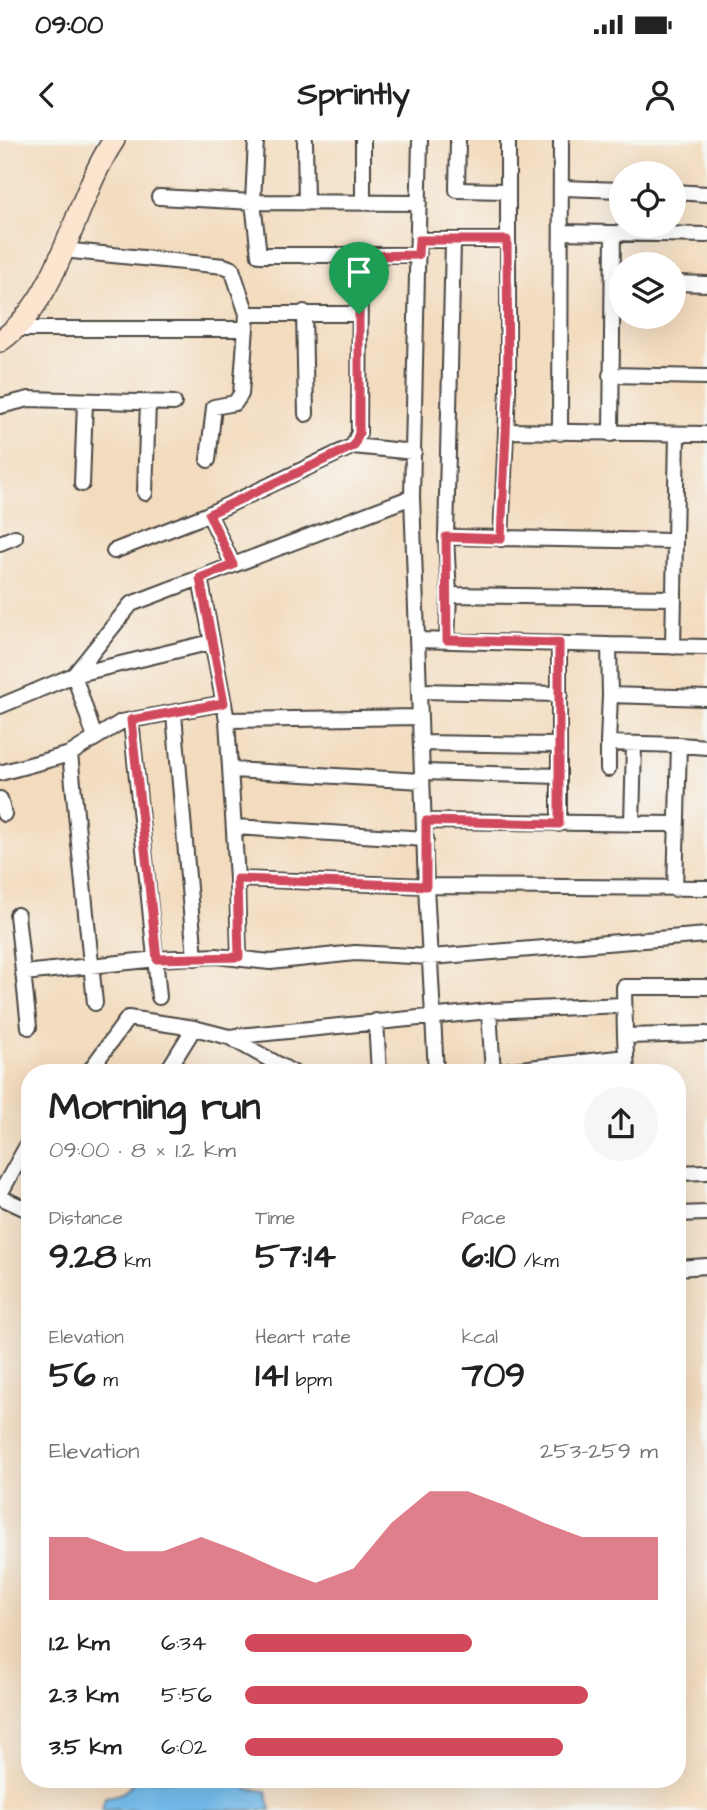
<!DOCTYPE html>
<meta charset="utf-8">
<style>
:root{--surface:#fff;--page:#f6f6f6;--text:#222;--muted:#767676;--accent:#d1495b}
body{margin:0;font-family:"Architects Daughter",sans-serif;background:var(--page);color:var(--text);height:100vh;display:flex;flex-direction:column;font-size:26px;white-space:nowrap}
*{box-sizing:border-box;margin:0}
p{font-size:23px;color:var(--muted)}
.icon{flex:none;width:38px;height:38px;fill:none;stroke:currentColor;stroke-width:2;stroke-linecap:round;stroke-linejoin:round}
.map{position:relative;flex:1;overflow:hidden}
.panel{position:absolute;left:21px;top:924px;width:665px;height:724px;display:flex;flex-direction:column;background:var(--surface);border-radius:28px;box-shadow:0 7px 28px #0002}
.panel>*{flex:none}
.controls{position:absolute;left:609px;top:21px;display:grid;gap:14px}
.controls a{display:grid;place-items:center;width:77px;height:77px;border-radius:50%;background:var(--surface);box-shadow:0 7px 28px #0002;font-size:35px}
.pin{position:absolute;display:grid;place-items:center;width:60px;height:60px;color:#fff;margin:-72px -30px;border-radius:50% 50% 50% 0;rotate:-45deg;box-shadow:0 0 7px #0007}
.pin .icon{rotate:45deg}
.round{display:grid;place-items:center;flex:none;width:74px;height:74px;border-radius:37px;background:var(--page)}
.summary{display:flex;align-items:center;justify-content:space-between;height:119px;padding:0 28px}
h1{font-size:38px;font-weight:700;line-height:52px}
.figures{display:grid;grid-template-columns:repeat(3,1fr);gap:10px;height:119px;padding:7px 28px}
.figures div{display:grid;align-content:center}
.figures b{font-size:35px;font-weight:700}
.figures small{font-size:19px;font-weight:400}
.figures p{font-size:19px}
.chart{height:196px;padding:14px 28px}
.chart p{display:flex;justify-content:space-between}
.chart svg{width:100%;height:126px;margin-top:7px;fill:var(--accent);opacity:.7}
ul{padding:0 28px;list-style:none;font-size:23px}
li{display:grid;grid-template-columns:112px 84px 1fr;align-items:center;height:52px}
li i{height:18px;border-radius:9px;background:var(--accent)}
.status{display:flex;justify-content:space-between;align-items:center;height:49px;padding:0 35px;background:var(--surface);direction:ltr}
.status svg{height:19px;fill:currentColor}
header{display:flex;justify-content:space-between;align-items:center;height:91px;padding:0 28px;background:var(--surface);font-size:32px;font-weight:700}
.map>svg:first-child{display:block}
.water{fill:#75bded;stroke:#50748c;stroke-width:2}
.lines{fill:none;stroke-linecap:round;stroke-linejoin:round}
.street-casing{stroke:#494541;stroke-width:18}
.secondary-casing{stroke:#494541;stroke-width:24}
.street{stroke:#fff;stroke-width:14}
.secondary{stroke:#fce5cf;stroke-width:21}
.route-casing{stroke:#fff;stroke-width:14}
.route{stroke:#d1495b;stroke-width:9}
</style>
<div class="status"><b>09:00</b><svg viewBox="0 0 49 12"><path d="M0 12V9h3v3zM5 12V6h3v6zM10 12V3h3v9zM15 12V0h3v12zM26 1h20v11H26zM47 4h2v5h-2z"/></svg></div>
<header><svg class="icon" aria-label="back" viewBox="0 0 24 24"><path d="M15 5l-7 7 7 7"/></svg>Sprintly<svg class="icon" aria-label="person" viewBox="0 0 24 24"><circle cx="12" cy="8" r="4"/><path d="M4 21q1-7 8-7t8 7"/></svg></header>
<div class="map">
<svg width="707" height="1670" viewBox="0 0 707 1670">
<rect width="100%" height="100%" fill="#f6f6f2"/>
<filter id="ink" filterUnits="userSpaceOnUse"><feTurbulence type="fractalNoise" baseFrequency=".0143" numOctaves="2"/><feDisplacementMap in="SourceGraphic" scale="14" xChannelSelector="R" yChannelSelector="G"/><feConvolveMatrix kernelMatrix="1 2 1 2 8 2 1 2 1" color-interpolation-filters="sRGB"/></filter>
<filter id="wash" filterUnits="userSpaceOnUse"><feTurbulence type="fractalNoise" baseFrequency=".00686" numOctaves="4" result="noise"/><feDisplacementMap in="SourceGraphic" scale="28" xChannelSelector="R" yChannelSelector="G"/><feGaussianBlur stdDeviation="1.57" result="paint"/><feColorMatrix in="noise" values="0 0 0 0 0 0 0 0 0 0 0 0 0 0 0 0 0 1.4 0 .05"/><feComposite in="paint" operator="in"/></filter>
<g filter="url(#wash)">
<rect width="100%" height="100%" fill="#f3dbbe"/>
<!-- water -->
<path class="water" d="M 134,1640 L 244,1640 L 247,1649 L 266,1651 L 271,1670 L 102,1670 L 105,1657 C 118,1656 129,1652 134,1640 Z"/>
</g>
<g filter="url(#ink)">
<g class="lines">
<!-- street casing -->
<g class="street-casing">
<path id="street" d="M 256,0 L 253,62 L 259,115 L 418,115
M 305,0 L 306,63
M 363,0 L 363,63
M 420,0 L 412,357 L 426,746 L 707,748
M 458,0 L 457,50 L 506,51
M 563,48 L 621,50
M 674,52 L 707,54
M 159,57 L 253,62 L 419,63
M 562,92 L 707,95
M 419,100 L 507,100
M 453,101 L 446,397 L 449,455 L 673,458
M 62,110 L 224,126 L 232,129 L 247,174
M 674,143 L 707,144
M 304,172 L 306,274
M 18,189 L 245,189
M 610,235 L 707,237
M 0,266 L 29,259 L 174,263
M 507,291 L 707,294
M 560,293 L 561,0
M 611,294 L 613,94
M 353,306 L 414,312
M 208,320 L 214,267 L 235,263 L 241,254 L 247,174 L 360,174
M 82,344 L 85,262
M 145,353 L 148,262
M 209,374 L 353,306 L 359,293 L 360,116
M 446,397 L 674,401
M 501,399 L 508,250 L 508,0
M 0,403 L 15,397
M 114,411 L 209,374 L 233,425
M 200,438 L 227,580 L 237,739 L 426,746 L 436,933
M 417,500 L 609,505 L 610,555 L 707,558
M 447,500 L 449,455
M 559,504 L 559,684
M 609,505 L 707,507
M 673,507 L 677,294
M 419,551 L 560,554
M 610,555 L 608,603 L 679,605 L 675,749
M 0,566 L 74,535 L 131,464 L 412,357
M 174,574 L 195,818
M 131,580 L 159,857
M 227,580 L 419,577
M 95,598 L 74,535 L 212,502
M 421,603 L 559,605
M 679,605 L 707,607
M 70,614 L 95,863
M 608,629 L 608,603
M 232,630 L 422,641
M 423,632 L 559,636
M 0,633 L 70,614 L 121,582 L 224,563
M 0,659 L 4,674
M 426,681 L 674,684
M 632,684 L 634,604
M 235,687 L 426,699
M 237,739 L 239,817
M 17,775 L 29,887
M 24,833 L 157,819 L 216,816 L 270,822 L 355,813 L 431,817 L 707,795
M 489,871 L 493,933
M 376,881 L 379,933
M 625,896 L 624,847 L 707,847
M 229,897 L 294,933
M 493,932 L 626,917
M 88,933 L 128,878 L 194,888 L 229,897 L 489,871 L 623,865
M 166,933 L 194,888
M 627,933 L 625,896 L 707,894
M 677,1033 L 707,1032
M 0,1054 L 30,1000
M 0,1057 L 30,1071
M 677,1074 L 707,1073
M 677,1128 L 707,1126"/>
</g>
<!-- secondary casing -->
<g class="secondary-casing">
<path id="secondary" d="M 0,201 C 62,158 73,61 114,0"/>
</g>
<!-- street -->
<use href="#street" class="street"/>
<!-- secondary -->
<use href="#secondary" class="secondary"/>
</g>
</g>
<g class="lines" filter="url(#ink)">
<!-- route casing -->
<g class="route-casing">
<path id="route" d="M 419,100 L 507,100 L 508,250 L 501,399 L 446,397 L 447,500 L 559,503 L 559,684 L 426,681 L 426,746 L 237,739 L 239,817 L 157,819 L 131,580 L 224,563 L 200,438 L 233,425 L 209,374 L 354,306 L 359,293 L 359,116 L 418,115 Z"/>
</g>
<!-- route -->
<use href="#route" class="route"/>
</g>
</svg>
<div class="controls">
<a><svg class="icon" aria-label="locate" viewBox="0 0 24 24"><circle cx="12" cy="12" r="6"/><path d="M12 2v4M12 18v4M2 12h4M18 12h4"/></svg></a>
<a><svg class="icon" aria-label="layers" viewBox="0 0 24 24"><path d="M12 4l9 5-9 5-9-5zM3 14l9 5 9-5"/></svg></a>
</div>
<div class="pin" style="left:359px;top:174px;background:#1e9e55"><svg class="icon" aria-label="arrive" viewBox="0 0 24 24"><path d="M6 21V4h12l-3 4 3 4H6"/></svg></div>
<section class="panel">
<div class="summary"><div><h1>Morning run</h1><p>09:00 · 8 × 1.2 km</p></div><a class="round"><svg class="icon" aria-label="share" viewBox="0 0 24 24"><path d="M12 15V3M7 8l5-5 5 5M5 13v7h14v-7"/></svg></a></div>
<div class="figures">
<div><p>Distance</p><b>9.28<small> km</small></b></div>
<div><p>Time</p><b>57:14</b></div>
<div><p>Pace</p><b>6:10<small> /km</small></b></div>
</div>
<div class="figures">
<div><p>Elevation</p><b>56<small> m</small></b></div>
<div><p>Heart rate</p><b>141<small> bpm</small></b></div>
<div><p>kcal</p><b>709</b></div>
</div>
<div class="chart"><p><span>Elevation</span>253–259 m</p>
<svg viewBox="0 0 160 44" preserveAspectRatio="none"><path d="M0 44V22L10 22L20 27L30 27L40 22L50 27L60 33L70 38L80 33L90 17L100 6L110 6L120 11L130 17L140 22L150 22L160 22V44z"/></svg>
</div>
<ul>
<li><b>1.2 km</b>6:34<i style="width:55%"></i></li>
<li><b>2.3 km</b>5:56<i style="width:83%"></i></li>
<li><b>3.5 km</b>6:02<i style="width:77%"></i></li>
</ul>
</section>
</div>
